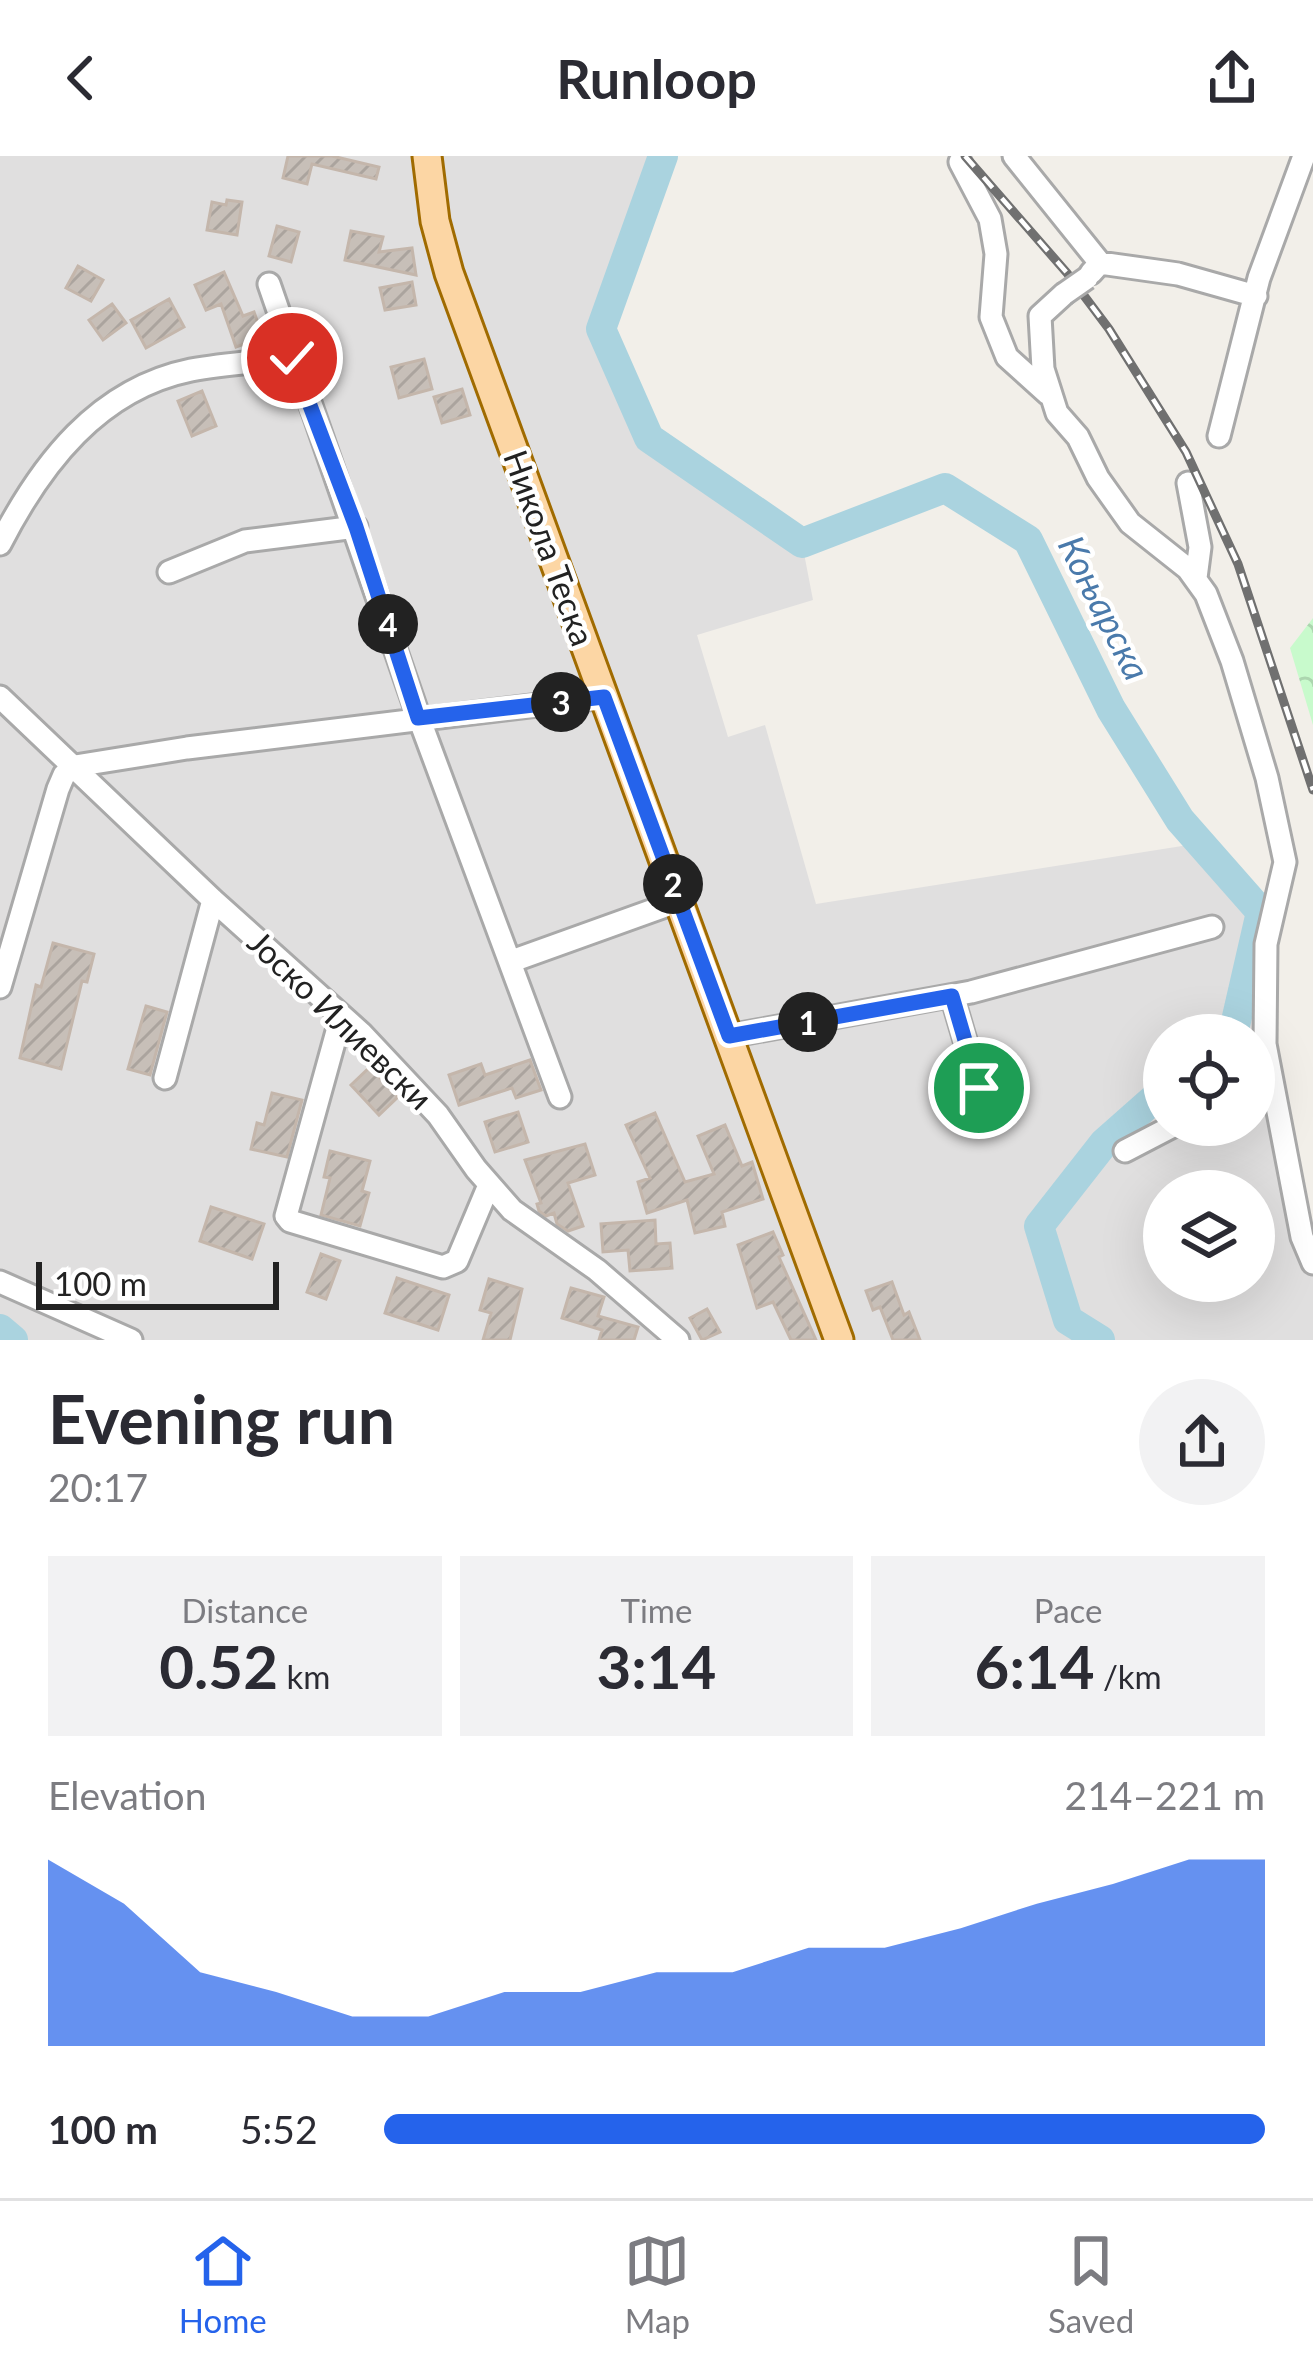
<!DOCTYPE html>
<meta charset="utf-8">
<style>
:root{--surface:#fff;--page:#f2f2f3;--text:#2b2b33;--muted:#7c7c81;--line:#e1e1e2;--accent:#2563eb}
body{margin:0;font-family:Lato,sans-serif;background:var(--page);color:var(--text);height:100vh;display:flex;flex-direction:column;font-size:45px;white-space:nowrap}
*{box-sizing:border-box;margin:0}
p{font-size:39px;color:var(--muted)}
.icon{flex:none;width:66px;height:66px;fill:none;stroke:currentColor;stroke-width:2;stroke-linecap:round;stroke-linejoin:round}
.map{position:relative;height:1184px;overflow:hidden}
.sheet{display:flex;flex-direction:column;background:var(--surface);flex:1}
.sheet>*{flex:none}
.controls{position:absolute;left:1143px;top:858px;display:grid;gap:24px}
.controls a{display:grid;place-items:center;width:132px;height:132px;border-radius:50%;background:var(--surface);box-shadow:0 12px 48px #0002;font-size:60px}
.scale{position:absolute;left:36px;bottom:30px;width:243px;box-sizing:border-box;padding-left:12px;border:6px solid #222;border-top:0;font-size:33px;line-height:42px;white-space:nowrap;color:#222;-webkit-text-stroke:9px #fff;paint-order:stroke}
.pin{position:absolute;display:grid;place-items:center;width:102px;height:102px;color:#fff;margin:-51px;border:6px solid #fff;border-radius:50%;box-shadow:0 3px 12px #0007}
.km{position:absolute;width:60px;height:60px;margin:-30px;border-radius:50%;background:#222;color:#fff;font-size:33px;line-height:60px;text-align:center}
.round{display:grid;place-items:center;flex:none;width:126px;height:126px;border-radius:63px;background:var(--page)}
.summary{display:flex;align-items:center;justify-content:space-between;height:204px;padding:0 48px}
h1{font-size:66px;font-weight:700;line-height:90px}
.stats{display:grid;grid-template-columns:repeat(3,1fr);gap:18px;height:204px;padding:12px 48px}
.stats div{display:grid;align-content:center;border-radius:0px;background:var(--page);text-align:center}
.stats b{font-size:60px;font-weight:700}
.stats small{font-size:33px;font-weight:400}
.stats p{font-size:33px}
.chart{height:336px;padding:24px 48px}
.chart p{display:flex;justify-content:space-between}
.chart svg{width:100%;height:216px;margin-top:12px;fill:var(--accent);opacity:.7}
ul{padding:0 48px;list-style:none;font-size:39px}
li{display:grid;grid-template-columns:192px 144px 1fr;align-items:center;height:90px}
li i{height:30px;border-radius:15px;background:var(--accent)}
header{display:flex;justify-content:space-between;align-items:center;height:156px;padding:0 48px;background:var(--surface);font-size:54px;font-weight:700}
.tabs{display:flex;justify-content:space-around;align-items:center;height:168px;border-top:3px solid var(--line);background:var(--surface);font-size:33px;color:var(--muted)}
.tabs a{display:grid;justify-items:center;gap:6px}
.tabs .active{color:var(--accent)}
.map>svg:first-child{display:block}
.residential{fill:#e0dfdf;fill-rule:evenodd}
.park{fill:url(#park-crowns)}
.lines{fill:none;stroke-linecap:round;stroke-linejoin:round}
.river{stroke:#aad3df;stroke-width:30}
.building{fill:url(#building-hatch);stroke:#c4b6ab;stroke-width:3}
.minor-casing{stroke:#a9a9a9;stroke-width:27}
.major-casing{stroke:#a06b00;stroke-width:33}
.minor{stroke:#fff;stroke-width:21}
.major{stroke:#fcd6a4;stroke-width:27}
.rail-casing{stroke:#707070;stroke-width:9}
.rail{stroke:#fff;stroke-width:4.5;stroke-dasharray:14;stroke-linecap:butt}
.minor-bridge-casing{stroke:#a9a9a9;stroke-width:27;stroke-linecap:butt}
.minor-bridge{stroke:#fff;stroke-width:21}
.route-casing{stroke:#fff;stroke-width:24}
.route{stroke:#2563eb;stroke-width:15}
.labels{text-anchor:middle;stroke-width:9;stroke-linejoin:round;paint-order:stroke}
.street-label{font-size:33px;fill:#222;stroke:#fff}
.water-label{font-size:36px;font-style:italic;fill:#4a7aab;stroke:#fff}
</style>
<header><svg class="icon" aria-label="back" viewBox="0 0 24 24"><path d="M15 5l-7 7 7 7"/></svg>Runloop<svg class="icon" aria-label="share" viewBox="0 0 24 24"><path d="M12 15V3M7 8l5-5 5 5M5 13v7h14v-7"/></svg></header>
<div class="map">
<svg width="1313" height="1184" viewBox="0 0 1313 1184">
<defs>
<pattern id="park-crowns" width="20" height="18" patternUnits="userSpaceOnUse" patternTransform="scale(3)"><rect width="20" height="18" fill="#c8facc"/><path d="M2 6a3 3 0 1 1 6 0M12 15a3 3 0 1 1 6 0" fill="none" stroke="#acd6af"/></pattern>
<pattern id="building-hatch" width="6" height="6" patternUnits="userSpaceOnUse" patternTransform="scale(3)"><rect width="6" height="6" fill="#c7bfb8"/><path d="M-1 1l2-2M0 6l6-6M5 7l2-2" fill="none" stroke="#aba49e"/></pattern>
</defs>
<rect width="100%" height="100%" fill="#f2efe9"/>
<!-- residential -->
<path class="residential" d="M 0,0 L 663,0 L 602,174 L 649,282 L 802,387 L 813,444 L 697,479 L 728,581 L 765,569 L 816,748 L 1201,687 L 1260,756 L 1274,754 L 1265,888 L 1313,1086 L 1313,1184 L 0,1184 ZM 1164,879 L 1254,879 L 1254,969 L 1164,969 ZM 1164,1035 L 1254,1035 L 1254,1125 L 1164,1125 Z"/>
<!-- park -->
<path class="park" d="M 1313,462 L 1313,569 L 1290,492 Z"/>
<g class="lines">
<!-- river -->
<path class="river" d="M 663,0 L 601,173 L 649,282 L 802,387 L 945,332 L 1028,384 L 1111,553 L 1180,664 L 1261,756 L 1234,874 L 1227,879
M 0,1173 L 13,1184
M 1100,1184 L 1068,1164 L 1039,1070 L 1104,987 L 1164,934"/>
</g>
<!-- building -->
<path class="building" d="M 288,0 L 332,0 L 379,11 L 376,23 L 312,8 L 307,28 L 283,22 Z
M 227,44 L 242,46 L 237,79 L 207,74 L 212,46 L 226,49 Z
M 277,70 L 299,76 L 291,106 L 269,100 Z
M 351,75 L 383,81 L 379,96 L 412,92 L 416,119 L 345,104 Z
M 78,110 L 103,124 L 91,145 L 66,132 Z
M 224,116 L 243,160 L 254,156 L 263,181 L 236,191 L 221,148 L 206,154 L 195,129 Z
M 412,126 L 416,149 L 385,154 L 380,132 Z
M 169,143 L 184,171 L 146,192 L 131,164 Z
M 112,148 L 126,167 L 103,184 L 89,164 Z
M 424,203 L 432,233 L 399,242 L 391,211 Z
M 462,233 L 470,259 L 442,267 L 434,241 Z
M 202,235 L 216,270 L 192,280 L 178,245 Z
M 53,787 L 94,798 L 87,826 L 82,825 L 61,913 L 20,902 L 36,829 L 41,831 Z
M 146,850 L 167,856 L 150,919 L 128,913 Z
M 530,904 L 541,934 L 516,942 L 512,932 L 459,949 L 449,919 L 481,908 L 485,919 Z
M 370,911 L 398,941 L 379,959 L 351,929 Z
M 272,937 L 302,944 L 287,1001 L 251,993 L 257,967 L 264,969 Z
M 518,956 L 528,986 L 495,996 L 485,966 Z
M 655,957 L 685,1026 L 714,1018 L 698,980 L 725,969 L 742,1010 L 752,1006 L 763,1043 L 722,1056 L 725,1070 L 695,1077 L 687,1044 L 647,1057 L 638,1026 L 650,1022 L 626,969 Z
M 585,988 L 595,1019 L 568,1027 L 583,1070 L 568,1075 L 557,1068 L 554,1057 L 546,1060 L 539,1055 L 537,1048 L 541,1047 L 525,1004 Z
M 330,995 L 370,1005 L 362,1035 L 369,1037 L 360,1070 L 321,1059 L 330,1022 L 324,1021 Z
M 211,1051 L 264,1068 L 252,1103 L 200,1085 Z
M 655,1064 L 656,1088 L 670,1087 L 672,1112 L 630,1115 L 628,1094 L 603,1096 L 601,1068 Z
M 773,1076 L 783,1099 L 779,1101 L 816,1184 L 791,1184 L 773,1146 L 757,1152 L 738,1089 Z
M 321,1098 L 340,1105 L 326,1143 L 307,1136 Z
M 397,1122 L 449,1139 L 438,1174 L 385,1157 Z
M 489,1123 L 522,1133 L 510,1184 L 483,1184 L 491,1157 L 480,1154 Z
M 892,1126 L 904,1159 L 909,1156 L 920,1184 L 893,1184 L 880,1151 L 873,1154 L 866,1135 Z
M 571,1132 L 604,1141 L 598,1160 L 638,1171 L 634,1184 L 599,1184 L 602,1174 L 562,1162 Z
M 707,1153 L 720,1176 L 702,1184 L 690,1162 Z"/>
<g class="lines">
<!-- minor casing -->
<g class="minor-casing">
<path id="minor" d="M 1014,0 L 1100,107 L 1091,117
M 960,6 L 990,63 L 996,98 L 991,161 L 1007,201 L 1048,238
M 1100,107 L 1178,118 L 1256,140
M 269,128 L 419,562 L 560,941
M 1064,138 L 1040,160 L 1043,213 L 1057,257 L 1078,281 L 1098,322 L 1130,367 L 1188,413 L 1206,438 L 1232,505 L 1267,622 L 1285,706 L 1266,788 L 1265,888 L 1302,1081 L 1313,1107
M 1219,280 L 1259,122 L 1304,0
M 1188,327 L 1200,391 L 1196,422
M 0,388 C 41,308 98,233 191,214 C 224,208 259,206 292,202
M 169,416 L 245,385 L 356,371
M 0,541 L 213,744 L 361,877 L 438,959 L 476,1013 L 512,1054 L 597,1114 L 678,1184
M 512,805 L 679,745
M 0,831 L 58,633 L 64,619 L 75,610 L 187,592 L 604,541
M 952,840 L 979,932
M 341,861 L 286,1060 L 290,1065 L 443,1111 L 457,1105 L 489,1029
M 729,880 L 971,836 L 1212,771
M 165,922 L 213,744
M 1125,995 L 1175,969
M 0,1126 L 131,1184"/>
</g>
<!-- major casing -->
<g class="major-casing">
<path id="major" d="M 427,0 L 435,65 L 449,117 L 839,1184"/>
</g>
<!-- minor -->
<use href="#minor" class="minor"/>
<!-- major -->
<use href="#major" class="major"/>
<!-- rail casing -->
<g class="rail-casing">
<path id="rail" d="M 965,0 L 1067,117 L 1109,173 L 1186,296 L 1238,408 L 1313,634"/>
</g>
<!-- rail -->
<use href="#rail" class="rail"/>
<!-- minor-bridge casing -->
<g class="minor-bridge-casing">
<path id="minor-bridge" d="M 1064,138 L 1087,122"/>
</g>
<!-- minor-bridge -->
<use href="#minor-bridge" class="minor-bridge"/>
</g>
<g class="lines">
<!-- route casing -->
<g class="route-casing">
<path id="route" d="M 292,202 L 356,371 L 418,562 L 604,541 L 729,880 L 952,840 L 979,932"/>
</g>
<!-- route -->
<use href="#route" class="route"/>
</g>
<g class="labels">
<!-- street labels -->
<g class="street-label">
<text transform="translate(549 392) rotate(70)" y="12">Никола Теска</text>
<text transform="translate(340 864) rotate(44)" y="12">Јоско Илиевски</text>
</g>
<!-- water labels -->
<g class="water-label">
<text transform="translate(1104 452) rotate(63)" y="13">Коњарска</text>
</g>
</g>
</svg>
<div class="controls">
<a><svg class="icon" aria-label="locate" viewBox="0 0 24 24"><circle cx="12" cy="12" r="6"/><path d="M12 2v4M12 18v4M2 12h4M18 12h4"/></svg></a>
<a><svg class="icon" aria-label="layers" viewBox="0 0 24 24"><path d="M12 4l9 5-9 5-9-5zM3 14l9 5 9-5"/></svg></a>
</div>
<div class="scale">100 m</div>
<div class="pin" style="left:979px;top:932px;background:#1e9e55"><svg class="icon" aria-label="arrive" viewBox="0 0 24 24"><path d="M6 21V4h12l-3 4 3 4H6"/></svg></div>
<div class="pin" style="left:292px;top:202px;background:#d93025"><svg class="icon" aria-label="check" viewBox="0 0 24 24"><path d="M5 12l5 5 9-10"/></svg></div>
<b class="km" style="left:808px;top:866px">1</b>
<b class="km" style="left:673px;top:728px">2</b>
<b class="km" style="left:561px;top:546px">3</b>
<b class="km" style="left:388px;top:468px">4</b>
</div>
<section class="sheet">
<div class="summary"><div><h1>Evening run</h1><p>20:17</p></div><a class="round"><svg class="icon" aria-label="share" viewBox="0 0 24 24"><path d="M12 15V3M7 8l5-5 5 5M5 13v7h14v-7"/></svg></a></div>
<div class="stats">
<div><p>Distance</p><b>0.52<small> km</small></b></div>
<div><p>Time</p><b>3:14</b></div>
<div><p>Pace</p><b>6:14<small> /km</small></b></div>
</div>
<div class="chart"><p><span>Elevation</span>214–221 m</p>
<svg viewBox="0 0 160 44" preserveAspectRatio="none"><path d="M0 44V6L10 15L20 29L30 33L40 38L50 38L60 33L70 33L80 29L90 29L100 24L110 24L120 20L130 15L140 11L150 6L160 6V44z"/></svg>
</div>
<ul>
<li><b>100 m</b>5:52<i style="width:100%"></i></li>
</ul>
</section>
<nav class="tabs">
<a class="active"><svg class="icon" aria-label="home" viewBox="0 0 24 24"><path d="M3 11l9-7 9 7M6 9v11h12V9"/></svg>Home</a>
<a><svg class="icon" aria-label="map" viewBox="0 0 24 24"><path d="M3 6l6-2 6 2 6-2v14l-6 2-6-2-6 2zM9 4v14M15 6v14"/></svg>Map</a>
<a><svg class="icon" aria-label="saved" viewBox="0 0 24 24"><path d="M7 4h10v16l-5-4-5 4z"/></svg>Saved</a>
</nav>
